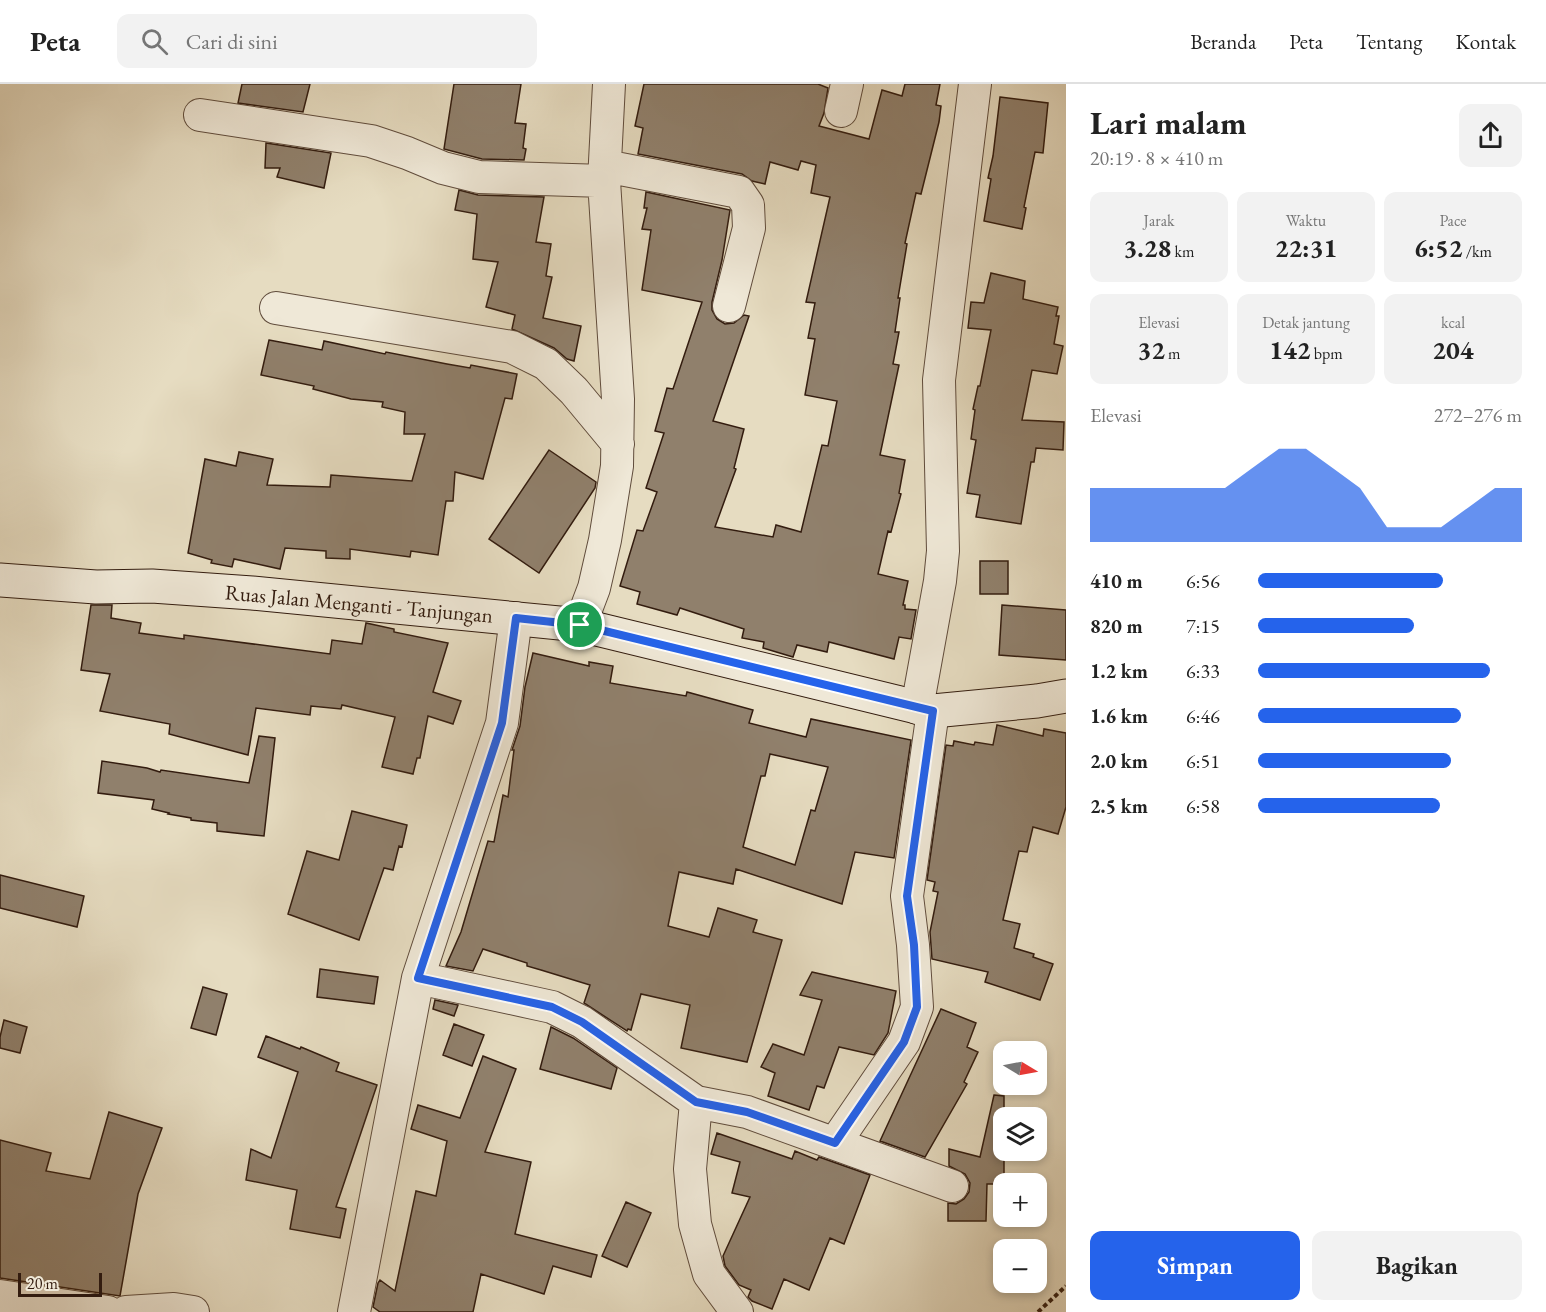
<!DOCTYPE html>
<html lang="id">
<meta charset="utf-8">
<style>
:root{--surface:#fff;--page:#f2f2f2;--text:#222;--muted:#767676;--line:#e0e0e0;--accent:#2563eb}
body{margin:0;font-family:"EB Garamond",serif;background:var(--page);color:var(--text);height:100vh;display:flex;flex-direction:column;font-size:22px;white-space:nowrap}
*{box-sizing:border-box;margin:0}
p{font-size:20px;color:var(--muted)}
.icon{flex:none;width:33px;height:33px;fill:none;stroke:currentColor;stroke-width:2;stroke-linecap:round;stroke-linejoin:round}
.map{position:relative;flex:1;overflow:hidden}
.details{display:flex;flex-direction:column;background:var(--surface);width:480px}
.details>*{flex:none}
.needle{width:39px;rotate:100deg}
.controls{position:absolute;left:993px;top:957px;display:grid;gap:12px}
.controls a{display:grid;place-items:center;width:54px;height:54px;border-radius:12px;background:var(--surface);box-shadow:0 3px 9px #0003;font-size:30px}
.scale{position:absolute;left:18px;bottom:15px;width:84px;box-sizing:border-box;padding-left:6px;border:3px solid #331c0f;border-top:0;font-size:16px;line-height:21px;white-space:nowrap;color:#331c0f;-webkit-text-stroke:4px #efe8d7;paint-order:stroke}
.pin{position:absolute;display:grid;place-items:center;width:51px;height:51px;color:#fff;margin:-26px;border:3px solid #fff;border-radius:50%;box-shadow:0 2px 6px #0007}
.round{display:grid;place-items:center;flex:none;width:63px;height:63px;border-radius:12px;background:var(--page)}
.head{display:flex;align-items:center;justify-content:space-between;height:102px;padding:0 24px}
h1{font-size:33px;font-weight:700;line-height:45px}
.metrics{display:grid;grid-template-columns:repeat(3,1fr);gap:9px;height:102px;padding:6px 24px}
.metrics div{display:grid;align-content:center;border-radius:12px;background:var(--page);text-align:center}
.metrics b{font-size:26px;font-weight:700}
.metrics small{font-size:16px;font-weight:400}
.metrics p{font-size:16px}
.chart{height:168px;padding:12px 24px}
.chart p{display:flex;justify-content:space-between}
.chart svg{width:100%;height:108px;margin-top:6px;fill:var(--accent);opacity:.7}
.primary-button{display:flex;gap:12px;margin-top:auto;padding:12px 24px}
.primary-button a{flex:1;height:69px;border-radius:12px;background:var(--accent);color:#fff;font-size:24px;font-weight:700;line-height:69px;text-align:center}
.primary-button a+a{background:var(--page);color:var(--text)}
ul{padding:0 24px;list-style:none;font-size:20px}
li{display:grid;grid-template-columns:96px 72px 1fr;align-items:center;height:45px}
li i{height:15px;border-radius:8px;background:var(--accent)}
header{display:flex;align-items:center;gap:36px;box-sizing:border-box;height:84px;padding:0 30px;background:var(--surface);border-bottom:2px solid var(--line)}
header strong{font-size:28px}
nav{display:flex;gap:33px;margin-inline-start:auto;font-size:21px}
.search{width:420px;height:54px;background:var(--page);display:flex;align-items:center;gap:15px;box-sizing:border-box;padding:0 21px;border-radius:12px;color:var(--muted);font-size:22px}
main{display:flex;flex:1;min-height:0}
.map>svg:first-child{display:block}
.building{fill:#90806c;stroke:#331c0f;stroke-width:1.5;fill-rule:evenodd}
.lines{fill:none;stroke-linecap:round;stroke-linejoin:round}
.minor-casing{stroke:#604c3c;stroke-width:34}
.secondary-casing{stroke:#331c0f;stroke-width:35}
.path{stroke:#331c0f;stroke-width:4;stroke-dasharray:4.5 3;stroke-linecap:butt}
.minor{stroke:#efe8d7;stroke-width:32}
.secondary{stroke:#efe8d7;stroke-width:33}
.route-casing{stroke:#fff;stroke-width:12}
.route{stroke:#2563eb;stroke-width:8}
.labels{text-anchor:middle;stroke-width:5;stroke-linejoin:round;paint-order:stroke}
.street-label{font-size:21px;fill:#331c0f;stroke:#efe8d7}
</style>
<header>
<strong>Peta</strong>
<div class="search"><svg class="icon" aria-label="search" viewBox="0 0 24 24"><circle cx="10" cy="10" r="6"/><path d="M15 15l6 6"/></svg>Cari di sini</div>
<nav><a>Beranda</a><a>Peta</a><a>Tentang</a><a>Kontak</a></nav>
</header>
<main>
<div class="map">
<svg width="1066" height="1228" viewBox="0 0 1066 1228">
<rect width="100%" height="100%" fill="#e6dcc1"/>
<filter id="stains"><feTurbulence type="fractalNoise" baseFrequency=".00333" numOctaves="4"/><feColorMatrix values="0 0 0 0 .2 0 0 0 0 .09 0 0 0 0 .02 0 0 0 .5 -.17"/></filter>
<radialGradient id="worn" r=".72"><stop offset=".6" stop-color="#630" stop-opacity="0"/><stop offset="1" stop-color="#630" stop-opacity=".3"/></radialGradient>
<!-- building -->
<path class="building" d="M 242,0 L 310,0 L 303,28 L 238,19 Z
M 454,0 L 521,0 L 515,39 L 526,40 L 523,64 L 526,65 L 524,76 L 482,75 L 444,65 Z
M 644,0 L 818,0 L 828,4 L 824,29 L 819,42 L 869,55 L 882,6 L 902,12 L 905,0 L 940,0 L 936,21 L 941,22 L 939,38 L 921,110 L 916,109 L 905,159 L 907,160 L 898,214 L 900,214 L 895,248 L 899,248 L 893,280 L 899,281 L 880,371 L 905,376 L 899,409 L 901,410 L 891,448 L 888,447 L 878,490 L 908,497 L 903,521 L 905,521 L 905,525 L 916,526 L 911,555 L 899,553 L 894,575 L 829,558 L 827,568 L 797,561 L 793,573 L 763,564 L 764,558 L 742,554 L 744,545 L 680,524 L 677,531 L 637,520 L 640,508 L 620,502 L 637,446 L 643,447 L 657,408 L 646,404 L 664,349 L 655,347 L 667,304 L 673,305 L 702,218 L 642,206 L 651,146 L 642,145 L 647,124 L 644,124 L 646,108 L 730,126 L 722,176 L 712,218 L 712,226 L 717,235 L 725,240 L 734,239 L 744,231 L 749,232 L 713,337 L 744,345 L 734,384 L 736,385 L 715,443 L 773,453 L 776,441 L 801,448 L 822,361 L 828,362 L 837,317 L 805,311 L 815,255 L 808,254 L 815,219 L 806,218 L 830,113 L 811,109 L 816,81 L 801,77 L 798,86 L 770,78 L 765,100 L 752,97 L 742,90 L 638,70 L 643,44 L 635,42 Z
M 1000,13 L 1048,19 L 1043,69 L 1035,68 L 1024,123 L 1026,124 L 1022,145 L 984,137 L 991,95 L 988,94 L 993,72 Z
M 266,59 L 331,69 L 324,104 L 277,93 L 280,84 L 265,84 Z
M 459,106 L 478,111 L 544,113 L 536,158 L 551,160 L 546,192 L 552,193 L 543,234 L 581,242 L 574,277 L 567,275 L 554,264 L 512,245 L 515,231 L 486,223 L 498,178 L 473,175 L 477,130 L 455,126 Z
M 991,189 L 1025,197 L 1023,215 L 1058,223 L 1056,232 L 1059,232 L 1054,260 L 1063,262 L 1057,290 L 1032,286 L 1022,336 L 1064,338 L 1063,366 L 1036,364 L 1034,378 L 1031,378 L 1021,440 L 976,433 L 980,411 L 967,409 L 976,356 L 971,355 L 975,326 L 973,325 L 978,302 L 980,302 L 991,246 L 968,244 L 971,218 L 984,219 Z
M 269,256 L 322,266 L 324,257 L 385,270 L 386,268 L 447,280 L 470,284 L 471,281 L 517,290 L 512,315 L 505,314 L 483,395 L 455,388 L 453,417 L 446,417 L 438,471 L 411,467 L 410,473 L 350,465 L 350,475 L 326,474 L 326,467 L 285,464 L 280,485 L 234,475 L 232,483 L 211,479 L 212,476 L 188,469 L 205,375 L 236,382 L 239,368 L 273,375 L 267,401 L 330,403 L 331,391 L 412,397 L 425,350 L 404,350 L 405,328 L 382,323 L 383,318 L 351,315 L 313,305 L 314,302 L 261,291 Z
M 549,366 L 596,398 L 595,404 L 539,489 L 489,455 Z
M 980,477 L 1008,477 L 1008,510 L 980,510 Z
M 91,521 L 112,521 L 111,534 L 141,539 L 139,549 L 184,555 L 184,551 L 330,570 L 332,556 L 362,560 L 366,539 L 394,545 L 394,548 L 448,559 L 433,608 L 461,617 L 453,640 L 428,632 L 420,674 L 417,674 L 413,690 L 382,683 L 395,633 L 342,621 L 341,625 L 311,622 L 310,631 L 256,624 L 248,671 L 169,650 L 170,640 L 100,627 L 110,590 L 81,586 Z
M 1002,521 L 1066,526 L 1066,576 L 999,571 Z
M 533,569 L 589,582 L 589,578 L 613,582 L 610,599 L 686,612 L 687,608 L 753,626 L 749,639 L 806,653 L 811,635 L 911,656 L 894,774 L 855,768 L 842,820 L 736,785 L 733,800 L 679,788 L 668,842 L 709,853 L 718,824 L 757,836 L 753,848 L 782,856 L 747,978 L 681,964 L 690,921 L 641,910 L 631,946 L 628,945 L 627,947 L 584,919 L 590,901 L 541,886 L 527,882 L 527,879 L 483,865 L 473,887 L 446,882 L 461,848 L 488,757 L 494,758 L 503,711 L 508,713 L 514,666 L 512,666 L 520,642 L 525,603 ZM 770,670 L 828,683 L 815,727 L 811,726 L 795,781 L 743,763 L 761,692 L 765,692 Z
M 997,641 L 1043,652 L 1044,645 L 1066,649 L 1066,723 L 1058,750 L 1033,743 L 1027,768 L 1019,767 L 1003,836 L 1020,840 L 1014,864 L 1034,870 L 1033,873 L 1053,880 L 1040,916 L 985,898 L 988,888 L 932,875 L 930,848 L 938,808 L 933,807 L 935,798 L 927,796 L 946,661 L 953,662 L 954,657 L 974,661 L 975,658 L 993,661 Z
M 259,652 L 275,654 L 264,752 L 217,747 L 217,739 L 191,736 L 191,734 L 168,730 L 169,729 L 152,725 L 154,716 L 98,709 L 102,677 L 147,684 L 160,688 L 161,686 L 249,699 Z
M 352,727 L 407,741 L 402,763 L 399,762 L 393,786 L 384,784 L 359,856 L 288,830 L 307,767 L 339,776 Z
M 0,791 L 84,812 L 77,843 L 0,824 Z
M 320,885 L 378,893 L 374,920 L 317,913 Z
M 812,888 L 896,907 L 888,949 L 874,971 L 839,963 L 824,1004 L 817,1002 L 809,1026 L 768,1012 L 775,989 L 761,983 L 773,960 L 804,971 L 822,916 L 800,911 Z
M 203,903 L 227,910 L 216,951 L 191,944 Z
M 435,916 L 458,921 L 454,932 L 433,925 Z
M 941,925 L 976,939 L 967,963 L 978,968 L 964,998 L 967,1000 L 925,1073 L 880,1057 Z
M 4,936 L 27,943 L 20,969 L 0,964 L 0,953 Z
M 454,940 L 484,951 L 472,982 L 443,971 Z
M 551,943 L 573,954 L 617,984 L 611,1005 L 540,985 Z
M 266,952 L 300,965 L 301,963 L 339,979 L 336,987 L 377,1001 L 336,1123 L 346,1125 L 340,1154 L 290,1145 L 297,1106 L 246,1096 L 251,1065 L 271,1074 L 298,988 L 258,973 Z
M 483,972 L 516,985 L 485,1068 L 531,1078 L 515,1150 L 597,1171 L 591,1193 L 553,1182 L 544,1210 L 481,1190 L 473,1228 L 380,1228 L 373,1223 L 378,1199 L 380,1196 L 395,1207 L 416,1107 L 436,1112 L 447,1057 L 411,1045 L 418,1021 L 460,1034 Z
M 994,1011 L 1004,1012 L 1004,1100 L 987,1100 L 986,1137 L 948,1137 L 948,1119 L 956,1120 L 964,1115 L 969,1108 L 970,1099 L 965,1090 L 949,1082 L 949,1065 L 980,1073 Z
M 109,1028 L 162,1044 L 138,1110 L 120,1212 L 0,1194 L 0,1056 L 51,1069 L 46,1087 L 90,1095 Z
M 717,1049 L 792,1075 L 795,1067 L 817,1076 L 819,1073 L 870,1091 L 844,1160 L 830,1154 L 809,1206 L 784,1195 L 772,1225 L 752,1217 L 748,1213 L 751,1206 L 739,1201 L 725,1182 L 723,1172 L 750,1113 L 732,1109 L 740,1078 L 711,1070 Z
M 626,1118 L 651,1129 L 627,1183 L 602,1172 Z"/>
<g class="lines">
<!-- minor casing -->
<g class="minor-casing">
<path id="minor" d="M 841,27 L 847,0
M 200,31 L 371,57 L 407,69 L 443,84 L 479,93 L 604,97
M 605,82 L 739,108 L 748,121 L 749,144 L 729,222
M 276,224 L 512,263 L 546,280 L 574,307 L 618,360
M 580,541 L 594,504 L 605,456 L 617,382 L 618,315 L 604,97 L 609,0
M 917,624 L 940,497 L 943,467 L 939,296 L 975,0
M 418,894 L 552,923 L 582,938 L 696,1018 L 747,1028 L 952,1102
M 696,1018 L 690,1085 L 695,1140 L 709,1190 L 737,1228
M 835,1059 L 904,958 L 917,923 L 913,861 L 907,812 L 933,627
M 0,1212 L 108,1228
M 126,1228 L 174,1225 L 193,1228
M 354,1228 L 418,894 L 502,639 L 516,534"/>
</g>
<!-- secondary casing -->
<g class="secondary-casing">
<path id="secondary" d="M 0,496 L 96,503 L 152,502 L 252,509 L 580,541 L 933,627 L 1037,617 L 1066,612"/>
</g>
<!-- path -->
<path class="path" d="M 1038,1228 L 1066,1202"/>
<!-- minor -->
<use href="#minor" class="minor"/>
<!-- secondary -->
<use href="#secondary" class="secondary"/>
</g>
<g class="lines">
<!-- route casing -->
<g class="route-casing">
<path id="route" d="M 516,534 L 580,541 L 933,627 L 907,812 L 914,861 L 917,923 L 904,958 L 835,1059 L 747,1028 L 696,1018 L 582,938 L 552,923 L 418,894 L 502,639 Z"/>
</g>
<!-- route -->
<use href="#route" class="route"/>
</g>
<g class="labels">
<!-- street labels -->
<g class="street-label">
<text transform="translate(359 520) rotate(5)" y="7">Ruas Jalan Menganti - Tanjungan</text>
</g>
</g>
<rect width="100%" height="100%" filter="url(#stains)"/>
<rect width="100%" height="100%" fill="url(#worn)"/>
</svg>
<div class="controls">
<a><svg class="needle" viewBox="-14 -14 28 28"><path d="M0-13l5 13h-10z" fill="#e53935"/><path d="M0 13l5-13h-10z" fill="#767676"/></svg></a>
<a><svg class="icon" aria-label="layers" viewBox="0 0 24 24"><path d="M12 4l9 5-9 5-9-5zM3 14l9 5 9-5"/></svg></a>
<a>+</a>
<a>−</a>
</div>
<div class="scale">20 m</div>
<div class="pin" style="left:580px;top:541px;background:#1e9e55"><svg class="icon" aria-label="arrive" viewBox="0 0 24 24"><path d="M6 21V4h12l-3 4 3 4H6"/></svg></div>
</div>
<section class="details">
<div class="head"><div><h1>Lari malam</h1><p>20:19 · 8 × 410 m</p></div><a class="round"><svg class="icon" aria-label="share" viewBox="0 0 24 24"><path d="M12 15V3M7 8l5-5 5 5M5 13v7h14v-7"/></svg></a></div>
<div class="metrics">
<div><p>Jarak</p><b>3.28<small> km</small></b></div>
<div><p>Waktu</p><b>22:31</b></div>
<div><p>Pace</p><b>6:52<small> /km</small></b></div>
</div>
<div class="metrics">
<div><p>Elevasi</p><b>32<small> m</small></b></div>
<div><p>Detak jantung</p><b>142<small> bpm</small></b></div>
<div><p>kcal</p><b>204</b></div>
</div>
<div class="chart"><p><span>Elevasi</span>272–276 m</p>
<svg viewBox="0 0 160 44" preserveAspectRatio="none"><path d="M0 44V22L10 22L20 22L30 22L40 22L50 22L60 14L70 6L80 6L90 14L100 22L110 38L120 38L130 38L140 30L150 22L160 22V44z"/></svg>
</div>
<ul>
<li><b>410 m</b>6:56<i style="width:70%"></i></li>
<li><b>820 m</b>7:15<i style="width:59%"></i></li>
<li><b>1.2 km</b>6:33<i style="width:88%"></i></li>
<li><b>1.6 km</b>6:46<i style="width:77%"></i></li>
<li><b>2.0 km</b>6:51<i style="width:73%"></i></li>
<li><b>2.5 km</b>6:58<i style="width:69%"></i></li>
</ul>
<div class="primary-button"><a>Simpan</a><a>Bagikan</a></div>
</section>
</main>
